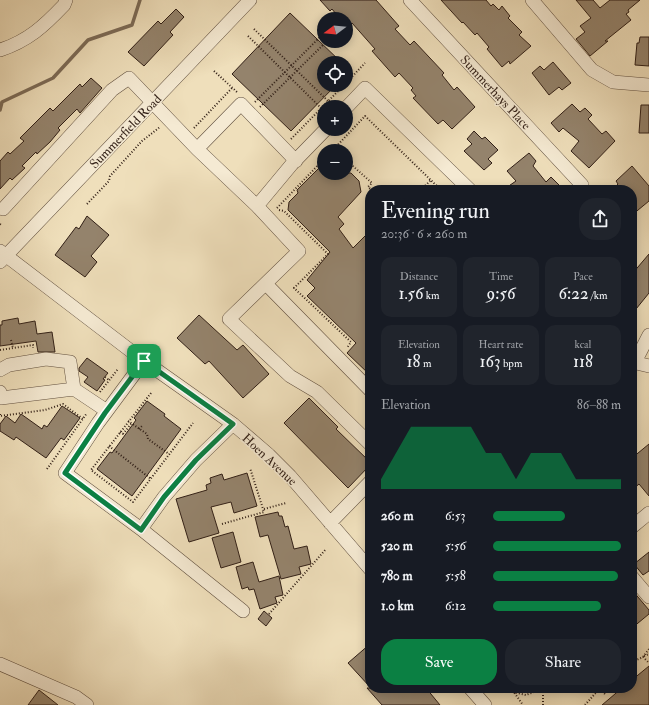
<!DOCTYPE html>
<meta charset="utf-8">
<style>
:root{--surface:#171b24;--page:#20242c;--text:#f1f3f6;--muted:#9ea1a6;--accent:#0b8043}
body{margin:0;font-family:"IM FELL Double Pica",serif;background:var(--page);color:var(--text);height:100vh;display:flex;flex-direction:column;font-size:15px;white-space:nowrap}
*{box-sizing:border-box;margin:0}
p{font-size:13px;color:var(--muted)}
.icon{flex:none;width:22px;height:22px;fill:none;stroke:currentColor;stroke-width:2;stroke-linecap:round;stroke-linejoin:round}
.map{position:relative;flex:1;overflow:hidden}
.panel{position:absolute;left:365px;top:185px;width:272px;height:508px;display:flex;flex-direction:column;background:var(--surface);border-radius:16px;box-shadow:0 2px 10px #0003}
.panel>*{flex:none}
.needle{width:26px;rotate:254deg}
.fabs{position:absolute;left:317px;top:12px;display:grid;gap:8px}
.fabs a{display:grid;place-items:center;width:36px;height:36px;border-radius:50%;background:var(--surface);box-shadow:0 2px 10px #0003;font-size:20px}
.pin{position:absolute;display:grid;place-items:center;width:34px;height:34px;color:#fff;margin:-17px;border-radius:8px;box-shadow:0 2px 6px #0006}
.round{display:grid;place-items:center;flex:none;width:42px;height:42px;border-radius:16px;background:var(--page)}
.head{display:flex;align-items:center;justify-content:space-between;height:68px;padding:0 16px}
h1{font-size:22px;font-weight:600;line-height:30px}
.metrics{display:grid;grid-template-columns:repeat(3,1fr);gap:6px;height:68px;padding:4px 16px}
.metrics div{display:grid;align-content:center;border-radius:10px;background:var(--page);text-align:center}
.metrics b{font-size:17px;font-weight:600}
.metrics small{font-size:11px;font-weight:400}
.metrics p{font-size:11px}
.chart{height:112px;padding:8px 16px}
.chart p{display:flex;justify-content:space-between}
.chart svg{width:100%;height:72px;margin-top:4px;fill:var(--accent);opacity:.7}
.primary-button{display:flex;gap:8px;margin-top:auto;padding:8px 16px}
.primary-button a{flex:1;height:46px;border-radius:16px;background:var(--accent);color:#fff;font-size:16px;font-weight:600;line-height:46px;text-align:center}
.primary-button a+a{background:var(--page);color:var(--text)}
ul{padding:0 16px;list-style:none;font-size:13px}
li{display:grid;grid-template-columns:64px 48px 1fr;align-items:center;height:30px}
li i{height:10px;border-radius:5px;background:var(--accent)}
.map>svg:first-child{display:block}
.lines{fill:none;stroke-linecap:round;stroke-linejoin:round}
.stream{stroke:#7c6b57;stroke-width:3.5}
.building{fill:#94836c;stroke:#311f16}
.minor-casing{stroke:#604f3f;stroke-width:14}
.path{stroke:#311f16;stroke-width:2;stroke-dasharray:1 2;stroke-linecap:butt}
.minor{stroke:#f5ead3;stroke-width:13}
.route-casing{stroke:#fff;stroke-width:8}
.route{stroke:#0b8043;stroke-width:5}
.labels{text-anchor:middle;stroke-width:3;stroke-linejoin:round;paint-order:stroke}
.street-label{font-size:13px;fill:#311f16;stroke:#f5ead3}
</style>
<div class="map">
<svg width="649" height="705" viewBox="0 0 649 705">
<rect width="100%" height="100%" fill="#efdfbb"/>
<filter id="stains"><feTurbulence type="fractalNoise" baseFrequency=".005" numOctaves="4"/><feColorMatrix values="0 0 0 0 .2 0 0 0 0 .09 0 0 0 0 .02 0 0 0 .5 -.17"/></filter>
<radialGradient id="worn" r=".72"><stop offset=".6" stop-color="#630" stop-opacity="0"/><stop offset="1" stop-color="#630" stop-opacity=".3"/></radialGradient>
<g class="lines">
<!-- stream -->
<path class="stream" d="M 0,110 L 2,102 L 53,78 L 88,40 L 132,25 L 140,0"/>
</g>
<!-- building -->
<path class="building" d="M 320,0 L 376,0 L 399,26 L 395,29 L 410,45 L 414,41 L 444,73 L 442,75 L 454,90 L 457,87 L 475,107 L 452,129 L 443,120 L 438,124 L 413,98 L 416,96 L 411,90 L 413,88 L 399,73 L 395,77 L 372,51 L 375,49 L 352,23 L 346,29 L 346,19 L 340,19 L 332,9 L 330,11 Z
M 441,0 L 486,0 L 491,6 L 493,4 L 499,10 L 502,6 L 510,16 L 508,18 L 522,32 L 519,35 L 531,46 L 510,64 L 509,61 L 502,67 L 487,49 L 489,47 L 477,33 L 475,35 L 463,22 L 462,23 Z
M 576,0 L 593,0 L 600,8 L 610,0 L 640,0 L 628,10 L 629,12 L 626,14 L 631,20 L 605,41 L 608,41 L 590,56 L 576,39 L 585,32 L 580,26 L 591,18 Z
M 176,9 L 184,17 L 170,32 L 173,35 L 144,66 L 128,52 L 158,21 L 161,24 Z
M 290,13 L 342,63 L 324,63 L 324,85 L 336,85 L 291,131 L 232,74 Z
M 640,37 L 649,37 L 649,66 L 635,65 L 637,43 L 639,43 Z
M 553,62 L 571,83 L 562,90 L 559,87 L 549,95 L 532,73 L 540,66 L 544,70 Z
M 91,78 L 102,88 L 80,113 L 77,109 L 58,128 L 60,130 L 50,142 L 37,154 L 36,152 L 22,166 L 25,168 L 12,180 L 10,178 L 0,189 L 0,161 L 8,152 L 10,154 L 24,141 L 20,138 L 50,108 L 53,111 L 80,84 L 82,87 Z
M 572,104 L 580,112 L 585,108 L 592,115 L 588,119 L 602,134 L 606,131 L 615,141 L 589,168 L 571,151 L 579,141 L 563,128 L 559,132 L 551,123 Z
M 641,105 L 649,105 L 649,133 L 639,133 Z
M 474,131 L 482,139 L 485,137 L 498,150 L 488,159 L 492,163 L 484,170 L 464,151 L 472,144 L 467,139 Z
M 529,153 L 536,161 L 533,166 L 546,182 L 551,177 L 564,190 L 503,190 L 516,181 L 507,171 Z
M 324,163 L 324,173 L 351,173 L 359,181 L 361,192 L 338,217 L 344,224 L 339,229 L 353,248 L 370,231 L 370,375 L 347,353 L 356,343 L 307,296 L 315,288 L 307,280 L 330,252 L 288,210 L 289,202 L 298,193 L 297,190 Z
M 632,166 L 649,186 L 649,201 L 632,215 L 632,190 L 612,190 L 618,184 L 616,181 Z
M 87,216 L 109,235 L 91,256 L 97,262 L 85,277 L 55,255 L 76,227 L 79,229 Z
M 649,254 L 649,293 L 632,314 L 632,274 Z
M 199,315 L 237,350 L 243,345 L 269,374 L 243,398 L 209,361 L 205,364 L 177,338 Z
M 18,318 L 19,324 L 35,321 L 37,334 L 52,332 L 55,352 L 38,352 L 36,341 L 0,346 L 0,325 L 2,325 L 2,321 Z
M 87,358 L 108,373 L 103,379 L 105,380 L 97,391 L 84,382 L 88,377 L 79,371 L 79,368 Z
M 309,398 L 338,427 L 336,429 L 370,462 L 370,465 L 348,488 L 284,423 Z
M 147,401 L 165,414 L 164,416 L 181,429 L 132,496 L 97,469 L 110,452 L 112,453 L 136,420 L 134,418 Z
M 62,406 L 80,418 L 64,440 L 61,438 L 46,458 L 16,437 L 14,440 L 0,431 L 0,424 L 6,416 L 15,423 L 21,414 L 42,429 L 44,425 L 47,427 Z
M 649,444 L 649,496 L 639,484 L 632,490 L 632,458 Z
M 247,473 L 257,506 L 234,513 L 231,502 L 211,507 L 219,533 L 189,542 L 176,499 L 207,490 L 206,485 L 211,483 L 210,478 L 222,474 L 224,480 Z
M 278,512 L 279,516 L 282,516 L 285,527 L 288,526 L 294,549 L 307,546 L 311,564 L 299,567 L 301,574 L 281,579 L 268,535 L 260,537 L 255,517 Z
M 233,532 L 241,562 L 221,568 L 212,538 Z
M 649,552 L 649,571 L 643,575 L 634,564 Z
M 253,562 L 259,582 L 279,576 L 283,595 L 275,597 L 277,603 L 260,609 L 254,589 L 249,590 L 248,587 L 242,589 L 236,567 Z
M 632,590 L 649,610 L 649,614 L 632,628 Z
M 264,611 L 272,618 L 266,626 L 258,619 Z
M 370,644 L 370,687 L 348,663 Z
M 649,666 L 649,705 L 602,705 L 622,688 L 632,688 L 632,680 Z
M 367,688 L 426,688 L 440,705 L 382,705 Z
M 39,690 L 58,705 L 28,705 Z"/>
<g class="lines">
<!-- minor casing -->
<g class="minor-casing">
<path id="minor" d="M 410,0 L 582,185
M 532,0 L 592,70 L 613,82 L 649,85
M 0,50 C 28,41 44,26 64,5 L 66,0
M 346,108 L 365,88 L 470,190
M 326,129 L 292,164 L 257,206 L 299,251 L 229,319 L 290,376 L 317,392 L 370,444
M 197,149 L 241,104 L 296,161
M 3,209 L 112,90 L 129,78 L 197,149 L 257,206
M 0,251 L 144,361 L 233,424 L 269,455 L 290,476 L 370,569
M 0,262 L 250,0
M 266,284 L 370,390
M 144,361 L 98,423 L 65,473 L 141,529 L 164,497 L 196,460 L 233,424
M 632,362 L 649,366
M 635,362 L 649,335
M 0,370 L 9,365 L 46,359 L 70,362 L 74,389
M 0,392 L 1,398 L 74,389 L 107,411
M 330,523 L 370,482
M 632,527 L 649,513
M 141,529 L 243,611
M 632,577 L 649,597
M 0,664 L 76,697 L 87,705
M 470,688 L 485,705"/>
</g>
<!-- path -->
<path class="path" d="M 254,29 L 328,101
M 248,36 L 321,108
M 214,71 L 237,92
M 346,83 L 365,63
M 255,102 L 320,37
M 325,104 L 328,107
M 260,107 L 326,42
M 194,128 L 232,88
M 291,139 L 344,85
M 332,151 L 365,116 L 441,190
M 346,160 L 372,183 L 368,187 L 372,190
M 421,190 L 431,180
M 87,204 L 109,181 L 110,176 L 142,141 L 160,127
M 277,208 L 324,159
M 279,210 L 284,211 L 328,254 L 294,288 L 351,342 L 347,348
M 0,224 L 2,226
M 11,340 L 13,348
M 0,350 L 33,345 L 33,348
M 105,377 L 109,380
M 100,392 L 118,369
M 151,393 L 91,470 L 133,502 L 193,423
M 0,414 L 0,416 L 45,410 L 63,404 L 83,419
M 128,421 L 147,434 L 148,439 L 169,454
M 139,429 L 143,425
M 120,432 L 125,435
M 123,434 L 131,424
M 109,446 L 151,479
M 47,469 L 87,413
M 264,509 L 286,503
M 222,524 L 264,512 L 250,468
M 269,614 L 326,549
M 644,656 L 649,654
M 643,657 L 649,649
M 632,662 L 643,657 L 649,663
M 511,688 L 523,705
M 600,689 L 605,694
M 513,692 L 526,695 L 544,688
M 543,705 L 543,691 L 545,688
M 585,705 L 600,688"/>
<!-- minor -->
<use href="#minor" class="minor"/>
</g>
<g class="lines">
<!-- route casing -->
<g class="route-casing">
<path id="route" d="M 144,361 L 233,424 L 196,460 L 164,497 L 141,530 L 65,473 L 105,413 Z"/>
</g>
<!-- route -->
<use href="#route" class="route"/>
</g>
<g class="labels">
<!-- street labels -->
<g class="street-label">
<text transform="translate(496 92) rotate(47)" y="5">Summerhays Place</text>
<text transform="translate(125 131) rotate(-46)" y="5">Summerfield Road</text>
<text transform="translate(270 459) rotate(43)" y="5">Hoen Avenue</text>
</g>
</g>
<rect width="100%" height="100%" filter="url(#stains)"/>
<rect width="100%" height="100%" fill="url(#worn)"/>
</svg>
<div class="fabs">
<a><svg class="needle" viewBox="-14 -14 28 28"><path d="M0-13l5 13h-10z" fill="#e53935"/><path d="M0 13l5-13h-10z" fill="#9ea1a6"/></svg></a>
<a><svg class="icon" aria-label="locate" viewBox="0 0 24 24"><circle cx="12" cy="12" r="6"/><path d="M12 2v4M12 18v4M2 12h4M18 12h4"/></svg></a>
<a>+</a>
<a>−</a>
</div>
<div class="pin" style="left:144px;top:361px;background:#1e9e55"><svg class="icon" aria-label="arrive" viewBox="0 0 24 24"><path d="M6 21V4h12l-3 4 3 4H6"/></svg></div>
<section class="panel">
<div class="head"><div><h1>Evening run</h1><p>20:36 · 6 × 260 m</p></div><a class="round"><svg class="icon" aria-label="share" viewBox="0 0 24 24"><path d="M12 15V3M7 8l5-5 5 5M5 13v7h14v-7"/></svg></a></div>
<div class="metrics">
<div><p>Distance</p><b>1.56<small> km</small></b></div>
<div><p>Time</p><b>9:56</b></div>
<div><p>Pace</p><b>6:22<small> /km</small></b></div>
</div>
<div class="metrics">
<div><p>Elevation</p><b>18<small> m</small></b></div>
<div><p>Heart rate</p><b>163<small> bpm</small></b></div>
<div><p>kcal</p><b>118</b></div>
</div>
<div class="chart"><p><span>Elevation</span>86–88 m</p>
<svg viewBox="0 0 160 44" preserveAspectRatio="none"><path d="M0 44V38L10 22L20 6L30 6L40 6L50 6L60 6L70 22L80 22L90 38L100 22L110 22L120 22L130 38L140 38L150 38L160 38V44z"/></svg>
</div>
<ul>
<li><b>260 m</b>6:53<i style="width:56%"></i></li>
<li><b>520 m</b>5:56<i style="width:100%"></i></li>
<li><b>780 m</b>5:58<i style="width:98%"></i></li>
<li><b>1.0 km</b>6:12<i style="width:84%"></i></li>
</ul>
<div class="primary-button"><a>Save</a><a>Share</a></div>
</section>
</div>
